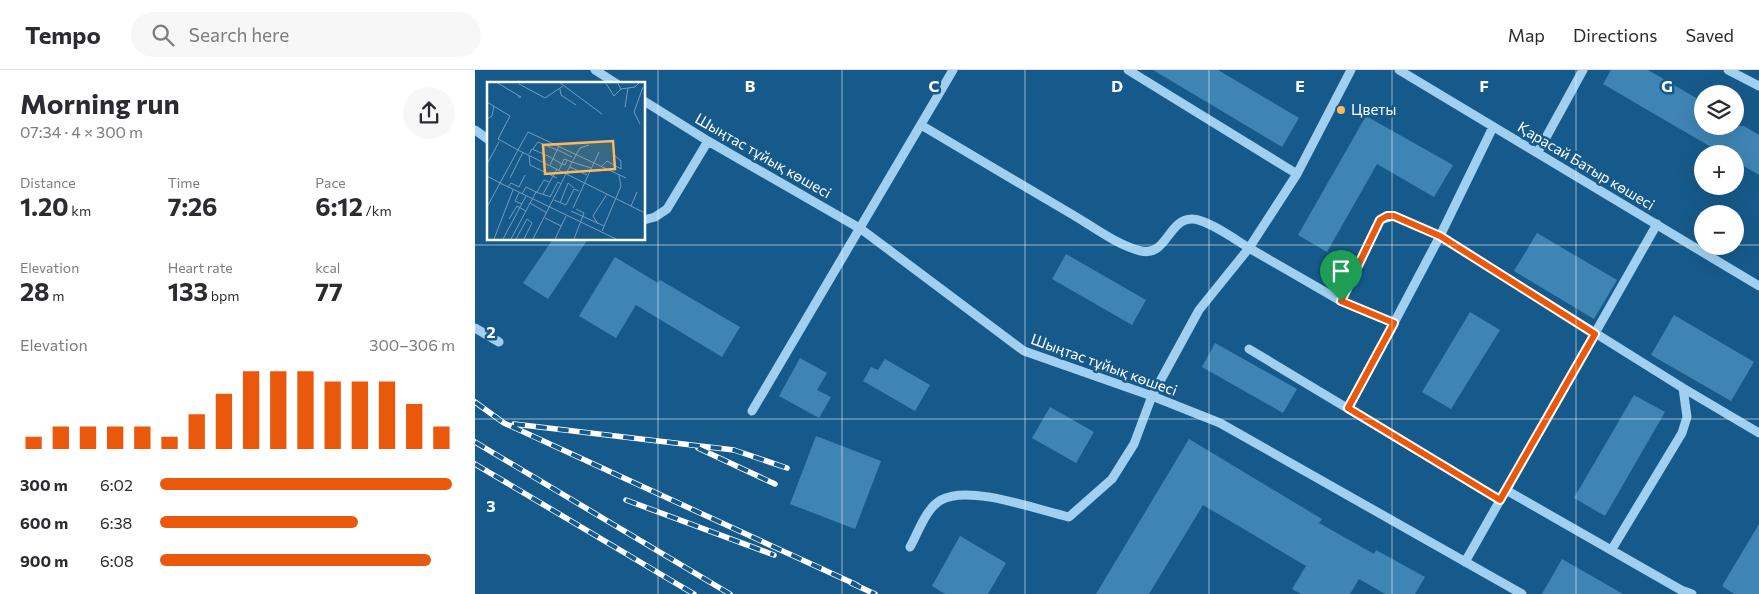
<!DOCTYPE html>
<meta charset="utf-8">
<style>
:root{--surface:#fff;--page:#f7f7f7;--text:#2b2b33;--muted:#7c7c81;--line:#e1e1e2;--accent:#ea580c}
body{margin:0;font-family:Commissioner,sans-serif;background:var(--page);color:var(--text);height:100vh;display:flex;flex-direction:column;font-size:19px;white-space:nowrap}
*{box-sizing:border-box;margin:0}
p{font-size:16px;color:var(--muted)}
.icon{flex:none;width:28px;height:28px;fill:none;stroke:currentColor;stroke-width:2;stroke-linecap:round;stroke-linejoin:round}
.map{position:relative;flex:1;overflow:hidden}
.sheet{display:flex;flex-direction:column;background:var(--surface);width:475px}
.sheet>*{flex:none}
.tools{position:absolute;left:1219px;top:15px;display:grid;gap:10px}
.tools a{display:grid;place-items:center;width:50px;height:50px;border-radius:50%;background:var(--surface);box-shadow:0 5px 20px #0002;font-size:25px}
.pin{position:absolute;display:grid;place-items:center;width:42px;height:42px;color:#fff;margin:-51px -21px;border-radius:50% 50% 50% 0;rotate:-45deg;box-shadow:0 0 5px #0007}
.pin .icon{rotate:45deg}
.round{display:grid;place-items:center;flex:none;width:52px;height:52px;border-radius:26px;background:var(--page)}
.summary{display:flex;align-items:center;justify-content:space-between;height:85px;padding:0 20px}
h1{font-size:28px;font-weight:700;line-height:38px}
.figures{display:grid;grid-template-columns:repeat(3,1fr);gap:8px;height:85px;padding:5px 20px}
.figures div{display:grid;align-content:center}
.figures b{font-size:25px;font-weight:700}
.figures small{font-size:14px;font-weight:400}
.figures p{font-size:14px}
.chart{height:140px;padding:10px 20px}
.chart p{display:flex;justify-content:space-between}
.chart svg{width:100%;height:90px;margin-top:5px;stroke:var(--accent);stroke-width:6}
ul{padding:0 20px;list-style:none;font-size:16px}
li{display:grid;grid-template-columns:80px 60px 1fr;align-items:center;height:38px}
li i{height:12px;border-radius:6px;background:var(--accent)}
header{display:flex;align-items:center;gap:30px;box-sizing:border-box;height:70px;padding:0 25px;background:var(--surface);border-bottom:1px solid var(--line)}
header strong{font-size:24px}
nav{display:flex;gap:28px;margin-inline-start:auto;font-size:18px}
.search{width:350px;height:45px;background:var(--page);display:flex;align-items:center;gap:12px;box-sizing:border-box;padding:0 18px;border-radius:28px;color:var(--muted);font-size:19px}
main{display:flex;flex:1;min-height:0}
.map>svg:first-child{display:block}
.building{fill:#3f85b4}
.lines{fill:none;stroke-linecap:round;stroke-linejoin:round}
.minor{stroke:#a0cfef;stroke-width:9}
.rail-casing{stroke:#fff;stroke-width:5.5}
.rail{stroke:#165a8b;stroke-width:4;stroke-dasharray:11;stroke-linecap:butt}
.route-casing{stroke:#fff;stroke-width:10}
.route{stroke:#ea580c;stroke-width:6}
.grid{fill:none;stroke:#fff;stroke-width:1;stroke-opacity:0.55}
.poi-dot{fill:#ffb95d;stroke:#165a8b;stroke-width:2}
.labels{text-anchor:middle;stroke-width:5;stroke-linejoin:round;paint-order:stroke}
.poi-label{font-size:15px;fill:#fff;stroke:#165a8b;text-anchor:start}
.street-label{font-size:15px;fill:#fff;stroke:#165a8b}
.inset-road{fill:none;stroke:#739cb9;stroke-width:1}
.view{fill:#ffb95d;fill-opacity:0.15;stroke:#ffb95d;stroke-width:2.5}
.inset-edge{fill:none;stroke:#fff;stroke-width:2.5}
.grid-label{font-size:16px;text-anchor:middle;font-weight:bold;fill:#fff;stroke:#165a8b;stroke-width:5;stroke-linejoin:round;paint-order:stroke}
</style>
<header>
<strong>Tempo</strong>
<div class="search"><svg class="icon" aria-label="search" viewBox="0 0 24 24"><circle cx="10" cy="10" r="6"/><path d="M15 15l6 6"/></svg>Search here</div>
<nav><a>Map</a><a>Directions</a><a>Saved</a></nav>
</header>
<main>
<section class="sheet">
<div class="summary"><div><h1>Morning run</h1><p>07:34 · 4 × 300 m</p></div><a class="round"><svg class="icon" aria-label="share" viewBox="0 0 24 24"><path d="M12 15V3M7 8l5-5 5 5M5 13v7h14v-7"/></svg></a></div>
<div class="figures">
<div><p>Distance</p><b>1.20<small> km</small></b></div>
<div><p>Time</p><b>7:26</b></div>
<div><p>Pace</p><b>6:12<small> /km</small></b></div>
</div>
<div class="figures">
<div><p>Elevation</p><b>28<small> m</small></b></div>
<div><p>Heart rate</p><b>133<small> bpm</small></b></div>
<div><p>kcal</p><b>77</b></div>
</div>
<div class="chart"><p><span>Elevation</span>300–306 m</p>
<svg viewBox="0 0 160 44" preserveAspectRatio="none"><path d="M5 44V38M15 44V33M25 44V33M35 44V33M45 44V33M55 44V38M65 44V27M75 44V17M85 44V6M95 44V6M105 44V6M115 44V11M125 44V11M135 44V11M145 44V22M155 44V33"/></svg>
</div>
<ul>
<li><b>300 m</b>6:02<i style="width:99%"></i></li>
<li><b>600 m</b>6:38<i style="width:67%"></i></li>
<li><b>900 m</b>6:08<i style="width:92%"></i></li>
</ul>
</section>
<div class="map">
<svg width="1284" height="524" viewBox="0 0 1284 524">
<rect width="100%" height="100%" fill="#165a8b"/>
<!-- building -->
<path class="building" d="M 678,0 L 743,0 L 824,48 L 807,77 Z
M 1136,0 L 1173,0 L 1228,32 L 1228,56 L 1269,56 L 1284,65 L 1284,105 L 1260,91 L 1260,84 L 1248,84 L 1128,14 Z
M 891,46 L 978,95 L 959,127 L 902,94 L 852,182 L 823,165 Z
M 1062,163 L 1142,210 L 1119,249 L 1039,201 Z
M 78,169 L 113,169 L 73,229 L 48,213 Z
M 591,184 L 671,230 L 657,255 L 577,209 Z
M 140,187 L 183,213 L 185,210 L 265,257 L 247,287 L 161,235 L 141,268 L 104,246 Z
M 995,242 L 1025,260 L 976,339 L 947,322 Z
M 1199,245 L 1279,292 L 1256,331 L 1176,285 Z
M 740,273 L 822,319 L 808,343 L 727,297 Z
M 325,288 L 352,303 L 342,320 L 356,327 L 344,348 L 304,326 Z
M 410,289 L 455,315 L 440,341 L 388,311 L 396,297 L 403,300 Z
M 1159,325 L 1190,342 L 1130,446 L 1099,428 Z
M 575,337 L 619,362 L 601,393 L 557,368 Z
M 341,366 L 406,391 L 380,459 L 315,434 Z
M 714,369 L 847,449 L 844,453 L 899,484 L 901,480 L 950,507 L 940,524 L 910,524 L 884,509 L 875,524 L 826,524 L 817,519 L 831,496 L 728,435 L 674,524 L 621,524 Z
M 1284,454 L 1284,524 L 1259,524 L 1247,516 Z
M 485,466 L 531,493 L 513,524 L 470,524 L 457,516 Z
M 1087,489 L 1148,524 L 1067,524 Z"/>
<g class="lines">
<!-- minor -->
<path class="minor" d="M 120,0 L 142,14
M 653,0 L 822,104
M 924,0 L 1284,216
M 1253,0 L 1284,16
M 169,31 L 233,71 L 386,159 L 549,281 L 677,326 L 745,353 L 1047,524
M 446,55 C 495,84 544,113 593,142 C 616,155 641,175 666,181 C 692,187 693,149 717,149 C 732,149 761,170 774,178 L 822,104 L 876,0
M 1018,57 L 965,166 L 1208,318 L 1284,363
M 0,60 L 14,70
M 1063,82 L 1108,0
M 169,150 L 180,147 L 192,139 L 233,71
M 0,258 L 24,272
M 774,279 L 1025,430
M 873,338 L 919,253
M 277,341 L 478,0
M 1031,420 L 1206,520 L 1217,524
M 435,477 C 443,463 451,438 466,430 C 494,414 563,440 594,447 L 637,409 L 659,374 L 677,326 L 724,240 L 774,178 L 866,231 L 919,253 L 965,166 L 919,146 L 905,150 L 866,231
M 1137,479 L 1207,363 L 1212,347 L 1208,318
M 990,492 L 1182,154"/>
<!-- rail casing -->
<g class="rail-casing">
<path id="rail" d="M 0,332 L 29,353 L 382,515
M 39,354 L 259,380 L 312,398
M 0,372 L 255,524
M 223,378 L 300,414
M 0,394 L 219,524
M 151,430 L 299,485
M 376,513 L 400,524"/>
</g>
<!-- rail -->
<use href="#rail" class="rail"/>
</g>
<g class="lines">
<!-- route casing -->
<g class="route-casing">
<path id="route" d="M 912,146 L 919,146 L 965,166 L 1120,264 L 1025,430 L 873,338 L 919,253 L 866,231 L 905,150 Z"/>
</g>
<!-- route -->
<use href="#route" class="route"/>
</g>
<!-- grid -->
<path class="grid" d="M 183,0 L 183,524M 367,0 L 367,524M 550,0 L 550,524M 734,0 L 734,524M 917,0 L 917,524M 1101,0 L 1101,524M 0,175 L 1228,175M 1260,175 L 1284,175M 0,349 L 1284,349"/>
<!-- markers -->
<circle class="poi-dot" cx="866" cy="40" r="5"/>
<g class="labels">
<!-- poi labels -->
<g class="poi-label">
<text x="876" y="45">Цветы</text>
</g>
<!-- street labels -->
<g class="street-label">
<text transform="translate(288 86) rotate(30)" y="5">Шыңтас тұйық көшесі</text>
<text transform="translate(1111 96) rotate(31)" y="5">Қарасай Батыр көшесі</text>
<text transform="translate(629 295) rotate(20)" y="5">Шыңтас тұйық көшесі</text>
</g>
</g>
<!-- overview -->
<g transform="translate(12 12)">
<rect width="158" height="158" fill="#165a8b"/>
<path class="inset-road" d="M 9,0 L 34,15 L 31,15M 72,0 L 115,32M 118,0 L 127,14 L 134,7M 130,0 L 134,7 L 148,5 L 153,0M 32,2 L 58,16 L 76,4M 73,7 L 74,13 L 89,23M 0,20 L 23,34 L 11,57 L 31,68 L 13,101 L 129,157M 138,25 L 141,6M 0,37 L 5,34 L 7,24M 153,42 L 147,30 L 156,5M 46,67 L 51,60 L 70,68M 71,68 L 85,75M 42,72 L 45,67 L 61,74 L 75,82 L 72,88M 42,73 L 43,83 L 70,96M 77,77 L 80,78 L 78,83 L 75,82 ZM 80,78 L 85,80 L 93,66 L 102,63M 0,82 L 12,60M 63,83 L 72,64M 115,84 L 120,79 L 134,87 L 134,79 L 126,72M 83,85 L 100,93M 0,94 L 13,101 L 0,125M 23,96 L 36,70M 139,96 L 41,50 L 31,68 L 158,131M 21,105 L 24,101 L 32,105 L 38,93M 50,110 L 57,98 L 62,100M 32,111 L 28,119 L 35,122M 35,112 L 39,105 L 49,110M 56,112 L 70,87M 63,115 L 71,100 L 74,102M 67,118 L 79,123 L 87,107 L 92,109M 43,121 L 60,131M 73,121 L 81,101 L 87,106M 144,124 L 150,110M 86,126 L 112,70M 84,129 L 117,144M 58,136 L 74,144M 22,137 L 30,124 L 39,129M 111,142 L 106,134 L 120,112M 115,149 L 134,104 L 132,93M 7,157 L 26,108M 16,157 L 39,114M 24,157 L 49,110 L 64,115M 29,157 L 40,137 L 45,141 L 37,157M 46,157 L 85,80 L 104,86M 68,157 L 79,134M 87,157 L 97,131 L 89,127"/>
<path class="view" d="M 126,59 L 128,87 L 58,92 L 56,63 Z"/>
<rect width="158" height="158" class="inset-edge"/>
</g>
<g class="grid-label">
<text x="275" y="22">B</text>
<text x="459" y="22">C</text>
<text x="642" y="22">D</text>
<text x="825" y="22">E</text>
<text x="1009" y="22">F</text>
<text x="1192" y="22">G</text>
<text x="16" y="268">2</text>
<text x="16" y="442">3</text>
</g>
</svg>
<div class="tools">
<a><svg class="icon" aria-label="layers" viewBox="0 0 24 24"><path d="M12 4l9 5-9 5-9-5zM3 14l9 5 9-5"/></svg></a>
<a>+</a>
<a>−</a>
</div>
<div class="pin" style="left:866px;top:231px;background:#1e9e55"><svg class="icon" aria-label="arrive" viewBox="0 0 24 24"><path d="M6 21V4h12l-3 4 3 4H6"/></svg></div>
</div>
</main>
